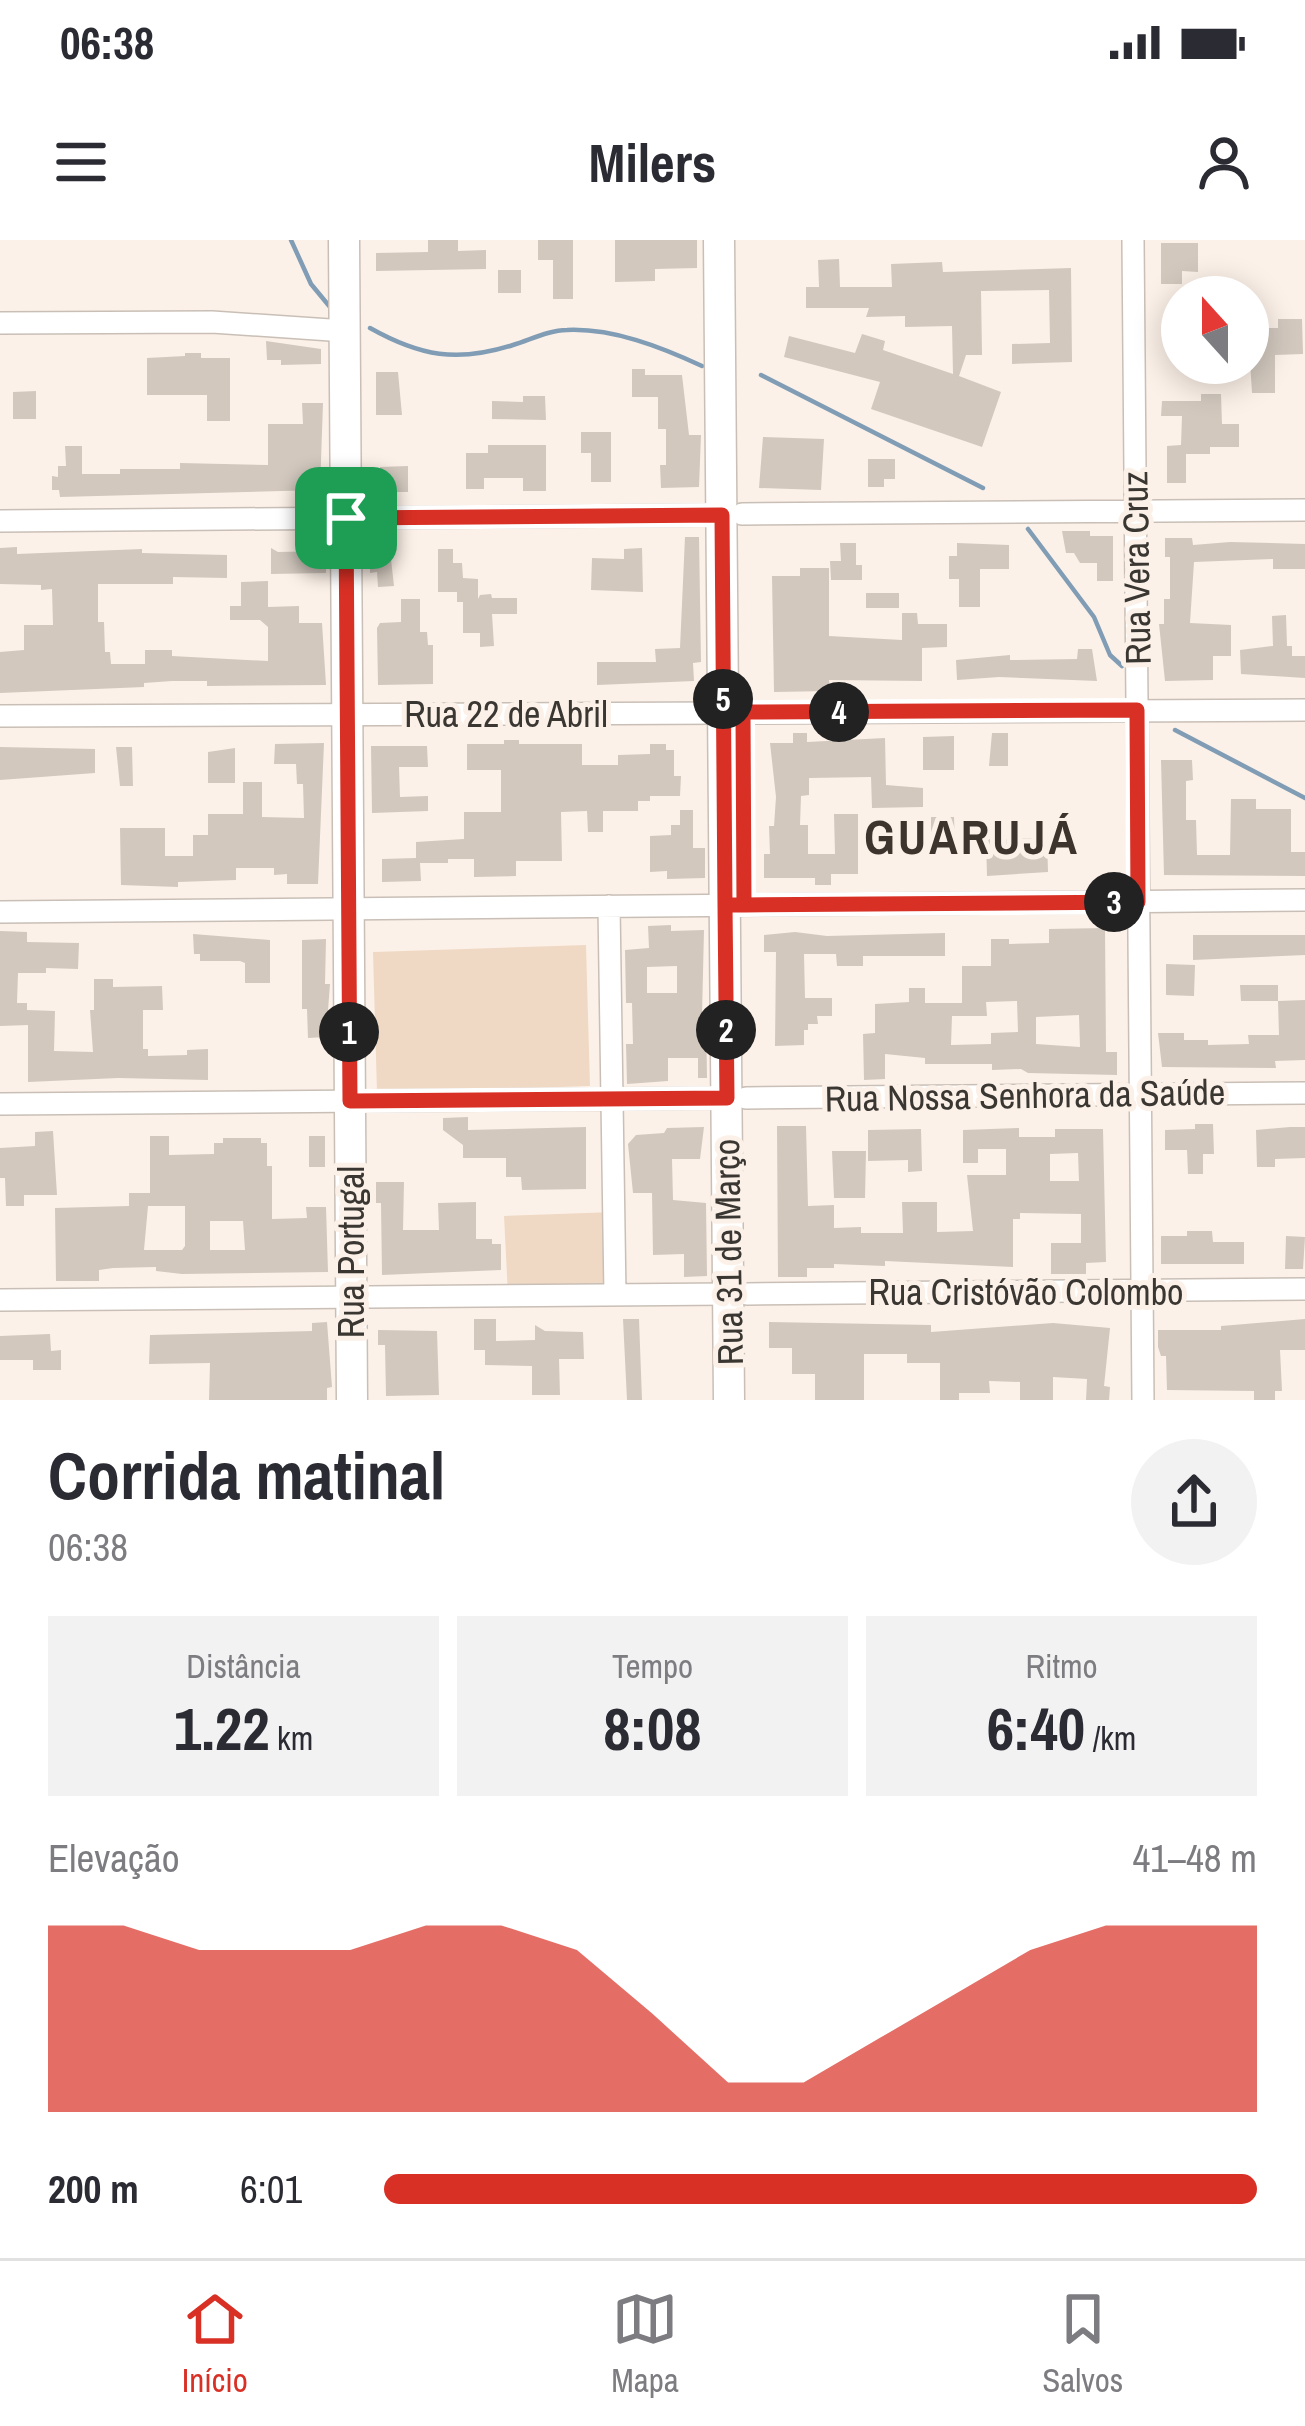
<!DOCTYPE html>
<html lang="pt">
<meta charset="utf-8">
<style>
:root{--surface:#fff;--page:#f2f2f3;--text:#2b2b33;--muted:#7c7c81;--line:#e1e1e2;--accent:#d93025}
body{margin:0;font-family:"Archivo Narrow",sans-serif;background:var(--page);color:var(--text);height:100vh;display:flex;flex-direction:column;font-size:45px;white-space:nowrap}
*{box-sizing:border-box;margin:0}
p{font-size:39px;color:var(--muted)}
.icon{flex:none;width:66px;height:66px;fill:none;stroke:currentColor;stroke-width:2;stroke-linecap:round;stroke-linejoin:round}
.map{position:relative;height:1160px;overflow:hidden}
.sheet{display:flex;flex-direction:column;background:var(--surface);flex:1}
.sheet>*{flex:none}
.needle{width:78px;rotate:339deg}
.controls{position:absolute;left:1161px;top:36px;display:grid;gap:24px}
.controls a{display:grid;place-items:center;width:108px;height:108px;border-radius:50%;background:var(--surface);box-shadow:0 6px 30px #0003;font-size:60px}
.pin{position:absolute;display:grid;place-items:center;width:102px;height:102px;color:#fff;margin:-51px;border-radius:24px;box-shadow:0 6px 18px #0006}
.km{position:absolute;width:60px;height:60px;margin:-30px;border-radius:50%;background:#222;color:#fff;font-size:33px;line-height:60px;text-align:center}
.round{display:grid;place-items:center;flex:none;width:126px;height:126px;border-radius:63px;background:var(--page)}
.head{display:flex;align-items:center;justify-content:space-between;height:204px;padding:0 48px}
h1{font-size:66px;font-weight:700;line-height:90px}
.stats{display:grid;grid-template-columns:repeat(3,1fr);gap:18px;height:204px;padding:12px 48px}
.stats div{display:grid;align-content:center;border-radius:0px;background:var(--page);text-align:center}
.stats b{font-size:60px;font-weight:700}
.stats small{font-size:33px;font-weight:400}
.stats p{font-size:33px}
.chart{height:336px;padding:24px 48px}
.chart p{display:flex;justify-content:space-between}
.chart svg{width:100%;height:216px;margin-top:12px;fill:var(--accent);opacity:.7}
ul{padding:0 48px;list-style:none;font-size:39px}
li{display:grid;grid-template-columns:192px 144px 1fr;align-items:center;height:90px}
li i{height:30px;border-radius:15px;background:var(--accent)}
.status{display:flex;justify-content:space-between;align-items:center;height:84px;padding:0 60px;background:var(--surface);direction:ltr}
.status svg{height:33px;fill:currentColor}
header{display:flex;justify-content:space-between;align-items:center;height:156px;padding:0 48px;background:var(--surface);font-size:54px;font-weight:700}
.tabs{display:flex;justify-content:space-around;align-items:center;height:168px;border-top:3px solid var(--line);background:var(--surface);font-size:33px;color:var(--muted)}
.tabs a{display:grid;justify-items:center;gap:6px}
.tabs .active{color:var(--accent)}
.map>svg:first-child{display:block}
.green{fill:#f0d9c4}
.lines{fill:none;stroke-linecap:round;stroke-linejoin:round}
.stream{stroke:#809db5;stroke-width:4.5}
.building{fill:#d2c8be;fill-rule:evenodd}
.street-casing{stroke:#c9bfb6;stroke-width:24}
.secondary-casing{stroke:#c9bfb6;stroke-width:33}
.street{stroke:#fff;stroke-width:21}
.secondary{stroke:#fff;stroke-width:30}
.route-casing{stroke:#fff;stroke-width:24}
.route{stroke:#d93025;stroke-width:15}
.labels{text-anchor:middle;stroke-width:10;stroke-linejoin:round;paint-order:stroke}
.street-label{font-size:36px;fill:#3a3632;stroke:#fcf1e8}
.district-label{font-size:48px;font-weight:bold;letter-spacing:3px;fill:#3d352d;stroke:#fcf1e8}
</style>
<div class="status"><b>06:38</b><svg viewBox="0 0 49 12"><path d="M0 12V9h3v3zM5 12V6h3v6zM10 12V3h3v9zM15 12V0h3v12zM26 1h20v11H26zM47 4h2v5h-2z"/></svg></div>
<header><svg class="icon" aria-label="menu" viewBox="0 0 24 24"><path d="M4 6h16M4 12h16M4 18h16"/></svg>Milers<svg class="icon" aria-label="person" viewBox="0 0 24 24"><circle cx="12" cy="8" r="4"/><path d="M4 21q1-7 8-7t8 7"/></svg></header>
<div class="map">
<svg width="1305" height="1160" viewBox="0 0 1305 1160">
<rect width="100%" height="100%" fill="#fcf1e8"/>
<!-- green -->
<path class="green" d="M 586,705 L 590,846 L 377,853 L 373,712 Z
M 614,972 L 615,1055 L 508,1056 L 504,976 Z"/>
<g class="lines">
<!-- stream -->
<path class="stream" d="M 291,0 L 311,44 L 330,67
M 370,88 C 420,116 457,123 513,105 C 530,100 549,90 567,90 C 613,88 661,107 702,126
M 761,135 L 983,248
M 1028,289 L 1094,377 L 1110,415 L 1122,426
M 1175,490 L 1305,558"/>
</g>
<!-- building -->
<path class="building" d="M 428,0 L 458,0 L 458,11 L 486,10 L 486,29 L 376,31 L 376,13 L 428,12 Z
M 538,0 L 573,0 L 573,59 L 553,59 L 553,20 L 538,20 Z
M 615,0 L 697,0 L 697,28 L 655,29 L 655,41 L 615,42 Z
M 1161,3 L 1198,3 L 1198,32 L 1182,31 L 1182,44 L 1161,44 Z
M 839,19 L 840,47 L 892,47 L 891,24 L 942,22 L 943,32 L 1071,28 L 1072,122 L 1012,124 L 1012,104 L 1050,103 L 1049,50 L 981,51 L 982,115 L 966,115 L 959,136 L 1001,152 L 982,207 L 871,169 L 880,142 L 784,117 L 789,96 L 855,113 L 862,94 L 885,101 L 883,110 L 953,134 L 952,86 L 905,87 L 905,76 L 866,77 L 869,68 L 806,68 L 806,47 L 819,47 L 818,20 Z
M 498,30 L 521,30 L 521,53 L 498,53 Z
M 1278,79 L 1302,79 L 1303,114 L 1275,115 L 1275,153 L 1252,153 L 1248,88 L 1278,88 Z
M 266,101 L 321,109 L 321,124 L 281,125 L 281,120 L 267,120 Z
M 185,113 L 201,113 L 201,118 L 230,118 L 230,181 L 207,181 L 207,155 L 147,155 L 147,118 L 185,116 Z
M 632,129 L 645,129 L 645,135 L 682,135 L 689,195 L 701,195 L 699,247 L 661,248 L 660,225 L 666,225 L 666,189 L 658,189 L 658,157 L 632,157 Z
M 376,132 L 398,132 L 402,175 L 376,175 Z
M 36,151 L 36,179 L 13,179 L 13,152 Z
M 1201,154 L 1221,154 L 1222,184 L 1239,184 L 1239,207 L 1210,207 L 1210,214 L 1186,214 L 1186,243 L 1167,243 L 1167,206 L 1181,205 L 1182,176 L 1161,176 L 1162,161 L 1201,161 Z
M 523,156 L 545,156 L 546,180 L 492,179 L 492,161 L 523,162 Z
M 302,163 L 323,163 L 320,250 L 60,257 L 59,250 L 52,250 L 52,236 L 58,237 L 58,226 L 66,226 L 65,206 L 82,206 L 82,234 L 120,234 L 120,229 L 180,229 L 180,223 L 268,225 L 268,184 L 303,184 Z
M 581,192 L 611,192 L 611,242 L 591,242 L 591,213 L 581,213 Z
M 763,197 L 824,199 L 821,250 L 759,248 Z
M 488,205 L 546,205 L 546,251 L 523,251 L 523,238 L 484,238 L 484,249 L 466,249 L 466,213 L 488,213 Z
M 868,219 L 895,219 L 895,239 L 884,239 L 884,247 L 868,247 Z
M 408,226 L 408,252 L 380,252 L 380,227 Z
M 1062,291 L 1090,291 L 1090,296 L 1113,296 L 1113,341 L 1097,341 L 1097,323 L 1080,323 L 1074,313 L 1066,313 Z
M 685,297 L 699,297 L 701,422 L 693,423 L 694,441 L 597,445 L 597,422 L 656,422 L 655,409 L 680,408 Z
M 1165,298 L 1192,298 L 1193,305 L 1230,302 L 1305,304 L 1305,329 L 1273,329 L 1273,319 L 1194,322 L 1190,383 L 1231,385 L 1231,416 L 1213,416 L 1213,440 L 1165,441 L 1159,384 L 1164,384 L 1164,359 L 1170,359 L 1170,317 L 1165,317 Z
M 840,303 L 856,303 L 856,325 L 862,325 L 862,340 L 831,340 L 830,321 L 841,321 Z
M 957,303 L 1009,305 L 1009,329 L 980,329 L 980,367 L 959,367 L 959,339 L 949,339 L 949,316 L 957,316 Z
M 17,307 L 17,314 L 142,309 L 142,313 L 227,315 L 227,338 L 173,337 L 173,344 L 98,344 L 98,382 L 104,382 L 105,412 L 110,412 L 111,424 L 145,424 L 145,410 L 172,410 L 172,416 L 268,421 L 268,387 L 260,380 L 230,380 L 230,366 L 241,366 L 241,342 L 268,341 L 268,367 L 299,366 L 299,383 L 322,383 L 326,445 L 207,446 L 207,441 L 172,441 L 144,443 L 144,447 L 0,453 L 0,412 L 24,410 L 24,385 L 53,385 L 52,349 L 41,350 L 41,345 L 0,344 L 0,308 Z
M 271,308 L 278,312 L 326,311 L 326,333 L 271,334 Z
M 642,308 L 643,352 L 591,350 L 592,318 L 624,319 L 624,309 Z
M 438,309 L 453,309 L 453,323 L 462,323 L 463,338 L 478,339 L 478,359 L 480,355 L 491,354 L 492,358 L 517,358 L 517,374 L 492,374 L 494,406 L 480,407 L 480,393 L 463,393 L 463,362 L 457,362 L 457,352 L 438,352 Z
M 390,310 L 394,346 L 378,347 L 377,332 L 370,333 L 370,311 Z
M 800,328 L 829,328 L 829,396 L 902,400 L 902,373 L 917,373 L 918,384 L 947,384 L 947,407 L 922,408 L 922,441 L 829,440 L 830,451 L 774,452 L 772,336 L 800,336 Z
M 866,353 L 899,353 L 899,368 L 866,368 Z
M 401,359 L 420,359 L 420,392 L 427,392 L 428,405 L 433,405 L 433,444 L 378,445 L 377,388 L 380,383 L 401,382 Z
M 1286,375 L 1287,406 L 1292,406 L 1292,416 L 1305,416 L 1305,438 L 1241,434 L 1240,410 L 1273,406 L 1272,376 Z
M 1078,409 L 1092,409 L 1097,441 L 999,437 L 957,440 L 956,420 L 1010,415 L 1010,420 L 1077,419 Z
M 793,493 L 807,493 L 807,502 L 885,498 L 886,545 L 923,548 L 923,567 L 872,568 L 871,537 L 809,538 L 809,555 L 801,556 L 800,585 L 808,585 L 808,614 L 835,614 L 834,574 L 858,574 L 858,634 L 831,634 L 831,645 L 815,645 L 815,638 L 764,638 L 764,614 L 770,614 L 769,586 L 774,586 L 776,557 L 770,503 L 793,503 Z
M 992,493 L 1008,493 L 1008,526 L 989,526 Z
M 954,496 L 954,530 L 923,530 L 923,497 Z
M 504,500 L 519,500 L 519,504 L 582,504 L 582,525 L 618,525 L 618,515 L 650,514 L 650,504 L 666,504 L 666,510 L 674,510 L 674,536 L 681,536 L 680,556 L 650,556 L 650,561 L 638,561 L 638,571 L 603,571 L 603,592 L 588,592 L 587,571 L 561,572 L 562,621 L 516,621 L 516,636 L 474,637 L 474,619 L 448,619 L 448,623 L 420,623 L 421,641 L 382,642 L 382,619 L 416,618 L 416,602 L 464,599 L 464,572 L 501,572 L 501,530 L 467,530 L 467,504 L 504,504 Z
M 324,503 L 318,644 L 287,644 L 287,634 L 274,635 L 274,628 L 236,628 L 236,640 L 178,642 L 178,647 L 121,645 L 120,588 L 165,588 L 165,616 L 193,616 L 193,595 L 208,595 L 208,574 L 243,574 L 243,542 L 262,542 L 262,577 L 304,578 L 303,544 L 297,544 L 296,524 L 274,524 L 275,504 Z
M 371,506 L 427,506 L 428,527 L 399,527 L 400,557 L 428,556 L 428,571 L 372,573 Z
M 0,507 L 95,509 L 95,533 L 0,540 Z
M 116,507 L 132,507 L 133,546 L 120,546 Z
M 235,508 L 235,543 L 208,543 L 208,512 Z
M 1161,520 L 1192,520 L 1193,540 L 1186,541 L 1186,580 L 1196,580 L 1197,615 L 1230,615 L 1231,559 L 1256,559 L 1256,569 L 1291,569 L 1291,612 L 1305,612 L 1305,636 L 1164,635 Z
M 680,570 L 693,570 L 693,608 L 705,608 L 705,638 L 667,639 L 667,631 L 650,632 L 650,596 L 671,595 L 671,585 L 680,585 Z
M 931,577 L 954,577 L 955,606 L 931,606 Z
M 1047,598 L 1048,632 L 987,636 L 986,599 Z
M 671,685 L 671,691 L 704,690 L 702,775 L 706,775 L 707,838 L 698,838 L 698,818 L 668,818 L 668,841 L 627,844 L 626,804 L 633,804 L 632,763 L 626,763 L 625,710 L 649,708 L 648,686 ZM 677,726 L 677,753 L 647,753 L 647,727 Z
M 1105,688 L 1106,812 L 1117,812 L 1117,835 L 1028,833 L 1021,829 L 992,830 L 992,824 L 925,824 L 925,818 L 885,814 L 885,839 L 864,840 L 863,794 L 875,793 L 875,764 L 909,762 L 909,748 L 925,748 L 925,763 L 962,763 L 962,726 L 991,726 L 991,699 L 1009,699 L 1009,704 L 1049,703 L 1049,689 ZM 1017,761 L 1018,792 L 991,793 L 991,804 L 951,805 L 952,776 L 987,776 L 986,762 ZM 1079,775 L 1080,807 L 1036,804 L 1036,777 Z
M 0,691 L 27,692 L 27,702 L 79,703 L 78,729 L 46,728 L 46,733 L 18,733 L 17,763 L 27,763 L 27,770 L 55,771 L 54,811 L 93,812 L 90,770 L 94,770 L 94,739 L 113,739 L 113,747 L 162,746 L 163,770 L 143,770 L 143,809 L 148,809 L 148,816 L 187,815 L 187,810 L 208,809 L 208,840 L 118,838 L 28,842 L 28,785 L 0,786 Z
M 795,692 L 827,696 L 945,693 L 945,716 L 863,716 L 863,726 L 837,726 L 836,714 L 804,714 L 805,758 L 832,758 L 832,776 L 817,776 L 818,784 L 808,784 L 808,790 L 804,790 L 804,805 L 775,806 L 776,712 L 764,712 L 764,695 Z
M 193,694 L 270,700 L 270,743 L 245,743 L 245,723 L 240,721 L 200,721 L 200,714 L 194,714 Z
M 1193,695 L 1305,695 L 1305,715 L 1193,720 Z
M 326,699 L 325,744 L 330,744 L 326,797 L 308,798 L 307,769 L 302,769 L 302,700 Z
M 1166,724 L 1195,725 L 1194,756 L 1166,755 Z
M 1240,745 L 1278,745 L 1278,761 L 1241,761 Z
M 1305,760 L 1305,820 L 1275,821 L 1276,828 L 1162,827 L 1158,793 L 1184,793 L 1184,800 L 1208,800 L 1208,805 L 1249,804 L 1248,795 L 1279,795 L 1278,761 Z
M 468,877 L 468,890 L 586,887 L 586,949 L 522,950 L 521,937 L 506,937 L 506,918 L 463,918 L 463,905 L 443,890 L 443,878 Z
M 1195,884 L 1213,884 L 1214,914 L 1203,914 L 1203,934 L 1188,934 L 1187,910 L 1165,910 L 1165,890 L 1195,889 Z
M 777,886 L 806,886 L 808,966 L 834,965 L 834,988 L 861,987 L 861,993 L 903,993 L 902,962 L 937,962 L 937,992 L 973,991 L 967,935 L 1006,935 L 1006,909 L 978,909 L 978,923 L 963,923 L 963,890 L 1019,888 L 1019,897 L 1055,897 L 1055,889 L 1103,889 L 1106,1022 L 1086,1023 L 1086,1034 L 1051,1034 L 1051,1003 L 1081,1003 L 1081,974 L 1020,973 L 1020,979 L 1013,979 L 1013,1027 L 885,1021 L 885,1026 L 834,1024 L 834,1028 L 807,1028 L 807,1037 L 778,1037 ZM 1078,913 L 1079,941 L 1050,941 L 1050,914 Z
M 704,887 L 700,919 L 672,919 L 673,960 L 706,963 L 707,1036 L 684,1037 L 684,1014 L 653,1015 L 652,953 L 633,953 L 628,904 L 636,895 L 664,893 L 667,888 Z
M 1290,887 L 1305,887 L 1305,918 L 1275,919 L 1275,927 L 1257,927 L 1256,890 Z
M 921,889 L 922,931 L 908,932 L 908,920 L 868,921 L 868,890 Z
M 53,891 L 57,955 L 24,955 L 24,966 L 6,966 L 5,938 L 0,938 L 0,908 L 35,906 L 35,892 Z
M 150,896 L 169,896 L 169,915 L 214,914 L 214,903 L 223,903 L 223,898 L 261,898 L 261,903 L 267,903 L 267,926 L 272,926 L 272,979 L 307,978 L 306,967 L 326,967 L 328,1032 L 182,1034 L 156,1031 L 156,1027 L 113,1028 L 99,1030 L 99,1041 L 56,1041 L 55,968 L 129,966 L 129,953 L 150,953 ZM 148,966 L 185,966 L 185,1006 L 182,1010 L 144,1010 ZM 210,981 L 243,981 L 245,1010 L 210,1010 Z
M 309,896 L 325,896 L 325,927 L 309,927 Z
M 832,911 L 866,911 L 865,958 L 834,958 Z
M 376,942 L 404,942 L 403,990 L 439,990 L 438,963 L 476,962 L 476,999 L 492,999 L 492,1004 L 501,1004 L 501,1030 L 382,1035 L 381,963 L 376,963 Z
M 1187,991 L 1212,991 L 1213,1002 L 1244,1002 L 1244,1024 L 1161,1024 L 1161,996 L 1187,996 Z
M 1286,996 L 1305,997 L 1303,1029 L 1285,1029 Z
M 474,1079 L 496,1079 L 496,1101 L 535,1100 L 535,1085 L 545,1091 L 583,1092 L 584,1119 L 559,1119 L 560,1155 L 532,1155 L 532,1126 L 485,1125 L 485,1110 L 474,1110 Z
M 623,1079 L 639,1079 L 642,1160 L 627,1160 Z
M 1305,1079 L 1305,1110 L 1280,1110 L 1282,1151 L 1275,1151 L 1275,1160 L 1254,1160 L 1254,1151 L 1167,1150 L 1166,1116 L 1161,1116 L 1158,1107 L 1158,1090 L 1221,1090 L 1221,1086 Z
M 327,1082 L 332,1147 L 327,1148 L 327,1160 L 209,1160 L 210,1123 L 149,1124 L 150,1095 L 312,1091 L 312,1083 Z
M 769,1082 L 931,1085 L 931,1092 L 1053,1083 L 1110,1088 L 1104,1146 L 1110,1147 L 1109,1160 L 1086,1160 L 1087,1139 L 1053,1137 L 1053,1160 L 1020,1160 L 1020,1142 L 989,1141 L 990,1153 L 959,1153 L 959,1160 L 940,1160 L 940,1123 L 907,1123 L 907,1114 L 864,1114 L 864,1160 L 815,1160 L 815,1134 L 792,1134 L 792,1108 L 769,1108 Z
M 378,1090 L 437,1091 L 439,1155 L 386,1156 L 385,1105 L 378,1105 Z
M 50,1094 L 51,1111 L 61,1110 L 61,1130 L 33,1130 L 33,1120 L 0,1120 L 0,1096 Z"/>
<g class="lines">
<!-- street casing -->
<g class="street-casing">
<path id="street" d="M 1133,0 L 1143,1160
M 0,83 L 212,82 L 345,91
M 742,274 L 1305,270
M 0,281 L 722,275
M 743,473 L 1305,470
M 0,476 L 723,473
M 609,666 L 615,1055
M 0,672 L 1305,660
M 746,858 L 1305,853
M 0,864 L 727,858
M 747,1054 L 1305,1049
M 0,1060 L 729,1054"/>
</g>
<!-- secondary casing -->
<g class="secondary-casing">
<path id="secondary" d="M 344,0 L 352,1160
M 719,0 L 729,1160"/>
</g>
<!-- street -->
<use href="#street" class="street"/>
<!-- secondary -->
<use href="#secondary" class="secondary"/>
</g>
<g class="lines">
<!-- route casing -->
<g class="route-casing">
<path id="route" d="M 346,278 L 350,861 L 727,858 L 725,665 L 744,665 L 1138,662 L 1137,470 L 743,472 L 744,665 L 725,665 L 722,275 L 346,278"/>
</g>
<!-- route -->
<use href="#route" class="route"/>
</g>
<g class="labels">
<!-- street labels -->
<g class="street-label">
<text transform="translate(1136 328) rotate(-91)" y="13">Rua Vera Cruz</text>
<text x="506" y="487">Rua 22 de Abril</text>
<text transform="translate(1025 855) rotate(-1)" y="13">Rua Nossa Senhora da Saúde</text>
<text transform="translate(351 1012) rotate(-90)" y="13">Rua Portugal</text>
<text transform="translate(728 1012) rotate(-91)" y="13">Rua 31 de Março</text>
<text x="1026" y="1065">Rua Cristóvão Colombo</text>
</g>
<!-- district labels -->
<g class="district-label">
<text x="972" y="614">GUARUJÁ</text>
</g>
</g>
</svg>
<div class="controls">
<a><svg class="needle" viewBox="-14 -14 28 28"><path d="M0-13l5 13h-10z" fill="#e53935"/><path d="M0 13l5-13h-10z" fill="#7c7c81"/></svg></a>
</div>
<div class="pin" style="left:346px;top:278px;background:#1e9e55"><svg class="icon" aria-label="arrive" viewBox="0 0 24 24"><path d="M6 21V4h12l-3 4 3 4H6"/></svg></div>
<b class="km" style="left:349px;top:792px">1</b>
<b class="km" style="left:726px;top:790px">2</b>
<b class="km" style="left:1114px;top:662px">3</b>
<b class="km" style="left:839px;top:472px">4</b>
<b class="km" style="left:723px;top:459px">5</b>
</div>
<section class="sheet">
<div class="head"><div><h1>Corrida matinal</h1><p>06:38</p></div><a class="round"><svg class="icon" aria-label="share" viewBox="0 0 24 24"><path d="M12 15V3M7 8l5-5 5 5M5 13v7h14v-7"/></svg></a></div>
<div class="stats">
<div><p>Distância</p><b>1.22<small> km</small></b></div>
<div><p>Tempo</p><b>8:08</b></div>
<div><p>Ritmo</p><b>6:40<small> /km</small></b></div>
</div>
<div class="chart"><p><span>Elevação</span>41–48 m</p>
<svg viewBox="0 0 160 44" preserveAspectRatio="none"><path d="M0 44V6L10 6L20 11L30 11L40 11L50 6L60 6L70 11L80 24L90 38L100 38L110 29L120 20L130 11L140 6L150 6L160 6V44z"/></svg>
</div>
<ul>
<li><b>200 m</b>6:01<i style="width:100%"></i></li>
</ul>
</section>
<nav class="tabs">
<a class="active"><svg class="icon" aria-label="home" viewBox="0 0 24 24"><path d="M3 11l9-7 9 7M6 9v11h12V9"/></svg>Início</a>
<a><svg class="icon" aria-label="map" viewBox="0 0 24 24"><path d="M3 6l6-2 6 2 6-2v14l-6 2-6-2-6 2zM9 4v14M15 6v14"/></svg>Mapa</a>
<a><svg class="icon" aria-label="saved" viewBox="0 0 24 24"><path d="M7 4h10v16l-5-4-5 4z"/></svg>Salvos</a>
</nav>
